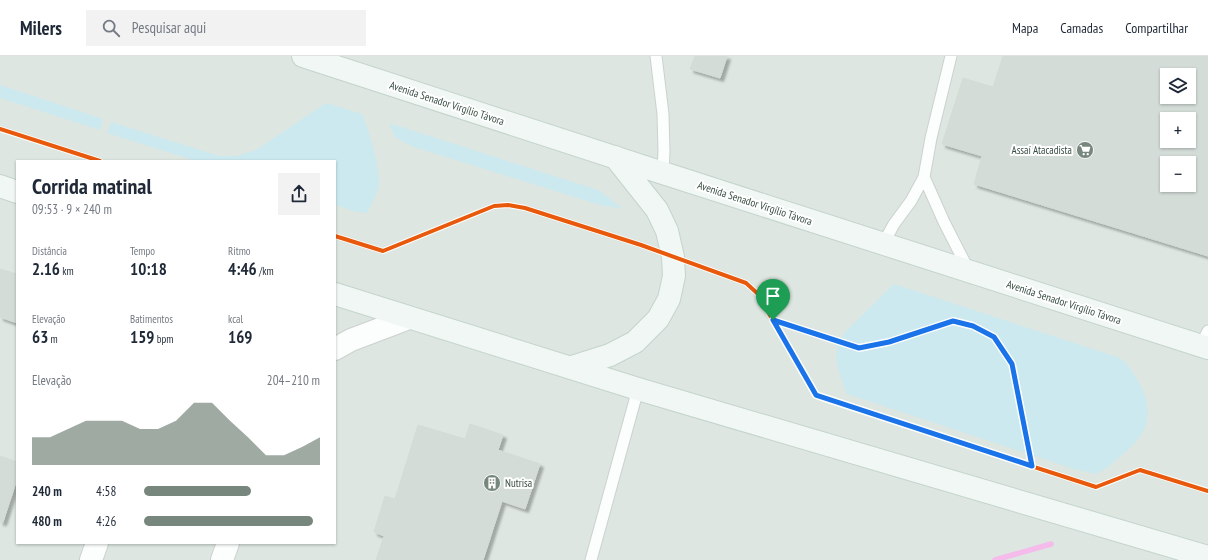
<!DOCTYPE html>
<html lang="pt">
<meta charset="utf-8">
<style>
:root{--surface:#fff;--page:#f2f2f3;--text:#1f2937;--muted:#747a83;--line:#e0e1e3;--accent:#77877d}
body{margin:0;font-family:"PT Sans Narrow",sans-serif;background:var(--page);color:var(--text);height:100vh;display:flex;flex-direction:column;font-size:15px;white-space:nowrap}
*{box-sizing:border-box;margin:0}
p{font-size:13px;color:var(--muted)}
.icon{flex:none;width:22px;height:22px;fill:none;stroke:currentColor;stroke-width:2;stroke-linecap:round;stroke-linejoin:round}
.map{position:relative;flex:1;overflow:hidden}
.panel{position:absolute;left:16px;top:104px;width:320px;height:384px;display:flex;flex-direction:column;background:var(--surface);border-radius:0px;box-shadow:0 1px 3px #0004}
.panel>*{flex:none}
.tools{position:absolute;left:1160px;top:12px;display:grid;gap:8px}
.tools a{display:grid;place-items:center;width:36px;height:36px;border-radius:0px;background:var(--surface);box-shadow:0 1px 3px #0004;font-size:20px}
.pin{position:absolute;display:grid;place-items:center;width:34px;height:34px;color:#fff;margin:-41px -17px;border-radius:50% 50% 50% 0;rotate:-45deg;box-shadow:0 0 4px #0007}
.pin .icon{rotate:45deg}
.round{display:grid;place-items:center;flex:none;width:42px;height:42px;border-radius:0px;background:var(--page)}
.overview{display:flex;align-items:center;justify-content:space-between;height:68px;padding:0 16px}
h1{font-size:22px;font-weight:700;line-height:30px}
.metrics{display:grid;grid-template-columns:repeat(3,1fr);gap:6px;height:68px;padding:4px 16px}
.metrics div{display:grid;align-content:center}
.metrics b{font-size:17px;font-weight:700}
.metrics small{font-size:11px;font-weight:400}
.metrics p{font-size:11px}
.chart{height:112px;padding:8px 16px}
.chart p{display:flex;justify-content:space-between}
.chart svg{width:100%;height:72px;margin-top:4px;fill:var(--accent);opacity:.7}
ul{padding:0 16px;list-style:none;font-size:13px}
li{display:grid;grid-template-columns:64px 48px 1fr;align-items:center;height:30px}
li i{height:10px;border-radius:5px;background:var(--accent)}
header{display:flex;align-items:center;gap:24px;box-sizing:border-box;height:56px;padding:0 20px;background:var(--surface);border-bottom:1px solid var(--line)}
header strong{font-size:19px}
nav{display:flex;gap:22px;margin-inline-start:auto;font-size:14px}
.search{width:280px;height:36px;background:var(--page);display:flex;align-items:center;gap:10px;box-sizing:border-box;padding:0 14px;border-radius:0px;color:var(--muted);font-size:15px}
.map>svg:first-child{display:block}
.industrial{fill:#dde6e0;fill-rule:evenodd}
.green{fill:#cce9ef}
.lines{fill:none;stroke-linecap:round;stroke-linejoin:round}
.stream{stroke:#f5bbeb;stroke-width:5.5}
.building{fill:#d4dcd8;stroke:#d3dcd7;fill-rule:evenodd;filter:url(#shadow)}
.service-casing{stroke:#cbd2ce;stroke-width:13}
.tertiary-casing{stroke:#cbd2ce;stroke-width:24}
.secondary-casing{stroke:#c4d4cc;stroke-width:24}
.service{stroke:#fcfdfd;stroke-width:11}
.tertiary{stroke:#fcfdfd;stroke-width:22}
.secondary{stroke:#f1f7f4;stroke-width:22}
.cycleway-casing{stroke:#fff;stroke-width:6}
.cycleway{stroke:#e8590c;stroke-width:4}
.route-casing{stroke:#fff;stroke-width:8}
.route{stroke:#1a73e8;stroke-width:5}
.labels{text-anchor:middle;stroke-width:4;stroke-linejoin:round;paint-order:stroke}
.street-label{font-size:11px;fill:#374c3f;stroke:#fff}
.poi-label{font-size:11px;fill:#374c3f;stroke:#fff;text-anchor:end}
</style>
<header>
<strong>Milers</strong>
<div class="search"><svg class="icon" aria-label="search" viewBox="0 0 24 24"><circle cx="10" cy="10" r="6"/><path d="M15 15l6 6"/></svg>Pesquisar aqui</div>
<nav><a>Mapa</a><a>Camadas</a><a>Compartilhar</a></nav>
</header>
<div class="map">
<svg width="1208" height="504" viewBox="0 0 1208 504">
<defs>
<filter id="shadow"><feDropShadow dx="3.5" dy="3.5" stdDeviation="1" flood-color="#0004"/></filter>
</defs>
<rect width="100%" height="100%" fill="#eef4f1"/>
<!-- industrial -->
<path class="industrial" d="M 0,0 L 1208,0 L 1208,504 L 0,504 ZM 1167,19 L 1189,19 L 1189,41 L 1167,41 ZM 1167,63 L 1189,63 L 1189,85 L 1167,85 ZM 17,105 L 335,105 L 335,487 L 17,487 ZM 1167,107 L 1189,107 L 1189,129 L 1167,129 Z"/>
<!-- green -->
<path class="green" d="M 0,29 L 103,63 L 100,74 L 0,42 Z
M 326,47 L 362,58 C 369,74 380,111 379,128 C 377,139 372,148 367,157 L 357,156 L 335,149 L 335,105 L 196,105 L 107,77 L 111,66 L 219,100 L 236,100 L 256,94 Z
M 389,67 L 598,134 L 622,152 L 603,150 L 411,90 L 395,81 Z
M 894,228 L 1120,302 C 1129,309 1134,318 1140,328 C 1149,346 1152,366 1138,383 C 1134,389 1128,393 1123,398 C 1114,406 1107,413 1096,418 L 1074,413 L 847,338 L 839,317 L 836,303 L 838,288 L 845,276 Z"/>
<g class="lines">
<!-- stream -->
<path class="stream" d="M 995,504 L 1051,488"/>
</g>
<!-- building -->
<path class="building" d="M 695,0 L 727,0 L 720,22 L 690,13 Z
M 1003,0 L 1208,0 L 1208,200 L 974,128 L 982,100 L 942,88 L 963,22 L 993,31 ZM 1167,19 L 1189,19 L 1189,41 L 1167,41 ZM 1167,63 L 1189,63 L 1189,85 L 1167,85 ZM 1167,107 L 1189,107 L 1189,129 L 1167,129 Z
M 0,213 L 17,218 L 17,267 L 0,261 Z
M 470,368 L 503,379 L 498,394 L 540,408 L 525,453 L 502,445 L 483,504 L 376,504 L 384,480 L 374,476 L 385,440 L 395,443 L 418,369 L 465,383 Z
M 0,400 L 17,406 L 17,423 L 3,466 L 0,466 Z"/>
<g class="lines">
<!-- service casing -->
<g class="service-casing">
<path id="service" d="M 656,0 L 663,58 L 664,95 L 663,117
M 924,121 L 944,166 L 968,213
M 883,188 L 894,168 L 911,145 L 924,121 L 931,82 L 951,0
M 1200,290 L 1208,275
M 591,504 L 638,333"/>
</g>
<!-- tertiary casing -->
<g class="tertiary-casing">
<path id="tertiary" d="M 335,293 L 351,284 L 409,262
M 91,504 L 97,487
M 222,504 L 228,487"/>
</g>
<!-- secondary casing -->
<g class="secondary-casing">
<path id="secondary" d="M 303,0 L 663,117 L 1208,292
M 0,130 L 17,136
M 335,238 L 638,333 L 1208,501
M 572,311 L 610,299 L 635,286 L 658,263 L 669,243 L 674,220 L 673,201 L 667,175 L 657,154 L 615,101"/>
</g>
<!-- service -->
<use href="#service" class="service"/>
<!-- tertiary -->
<use href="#tertiary" class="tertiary"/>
<!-- secondary -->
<use href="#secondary" class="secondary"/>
<!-- cycleway casing -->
<g class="cycleway-casing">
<path id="cycleway" d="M 0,73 L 100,105
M 335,180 L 383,195 L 494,150 L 508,149 L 525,152 L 641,189 L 746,227 L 758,238 L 815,339 L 824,343 L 1096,431 L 1140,414 L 1208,435
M 773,264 L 859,292 L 889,286 L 953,265 L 973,270 L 994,281 L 1012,308 L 1032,410"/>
</g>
<!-- cycleway -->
<use href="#cycleway" class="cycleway"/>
</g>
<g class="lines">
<!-- route casing -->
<g class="route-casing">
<path id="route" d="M 773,264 L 859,292 L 889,286 L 953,265 L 973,270 L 994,281 L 1012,308 L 1032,410 L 816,339 Z"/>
</g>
<!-- route -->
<use href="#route" class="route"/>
</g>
<!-- icons -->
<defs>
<g id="supermarket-disc" transform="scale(0.9)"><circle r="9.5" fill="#77877d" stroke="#fff"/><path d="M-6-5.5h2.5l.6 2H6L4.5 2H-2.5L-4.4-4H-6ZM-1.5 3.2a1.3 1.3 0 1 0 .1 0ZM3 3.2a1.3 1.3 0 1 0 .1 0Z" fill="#fff"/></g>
<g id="building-disc" transform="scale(0.9)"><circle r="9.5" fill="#77877d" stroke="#fff"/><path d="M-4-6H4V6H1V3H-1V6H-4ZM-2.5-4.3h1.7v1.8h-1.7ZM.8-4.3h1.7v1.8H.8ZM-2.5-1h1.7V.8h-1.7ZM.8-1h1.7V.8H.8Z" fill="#fff"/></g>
</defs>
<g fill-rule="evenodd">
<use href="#supermarket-disc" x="1085" y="94"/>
<use href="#building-disc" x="492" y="427"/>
</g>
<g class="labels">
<!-- street labels -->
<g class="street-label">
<text transform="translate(447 47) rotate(18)" y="4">Avenida Senador Virgílio Távora</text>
<text transform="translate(755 147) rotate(18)" y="4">Avenida Senador Virgílio Távora</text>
<text transform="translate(1064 246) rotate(18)" y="4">Avenida Senador Virgílio Távora</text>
</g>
<!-- poi labels -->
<g class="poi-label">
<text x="1072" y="98">Assaí Atacadista</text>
<text x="505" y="431" text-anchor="start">Nutrisa</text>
</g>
</g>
</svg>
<div class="tools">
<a><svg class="icon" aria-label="layers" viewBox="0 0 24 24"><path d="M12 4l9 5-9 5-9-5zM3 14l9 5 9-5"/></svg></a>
<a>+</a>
<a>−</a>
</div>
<div class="pin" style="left:773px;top:264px;background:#1e9e55"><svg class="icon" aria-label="arrive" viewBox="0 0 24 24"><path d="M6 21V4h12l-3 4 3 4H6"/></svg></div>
<section class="panel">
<div class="overview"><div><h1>Corrida matinal</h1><p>09:53 · 9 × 240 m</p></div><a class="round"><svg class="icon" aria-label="share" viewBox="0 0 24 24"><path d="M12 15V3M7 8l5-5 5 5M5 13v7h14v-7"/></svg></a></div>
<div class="metrics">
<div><p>Distância</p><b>2.16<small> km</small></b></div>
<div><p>Tempo</p><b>10:18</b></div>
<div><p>Ritmo</p><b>4:46<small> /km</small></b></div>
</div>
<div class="metrics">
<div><p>Elevação</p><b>63<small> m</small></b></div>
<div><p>Batimentos</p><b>159<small> bpm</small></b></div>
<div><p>kcal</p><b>169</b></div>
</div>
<div class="chart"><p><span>Elevação</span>204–210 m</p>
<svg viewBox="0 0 160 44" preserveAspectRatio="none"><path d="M0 44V27L10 27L20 22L30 17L40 17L50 17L60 22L70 22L80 17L90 6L100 6L110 17L120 27L130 38L140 38L150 33L160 27V44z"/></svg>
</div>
<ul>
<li><b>240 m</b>4:58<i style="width:61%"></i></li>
<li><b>480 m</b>4:26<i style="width:96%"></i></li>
</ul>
</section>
</div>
